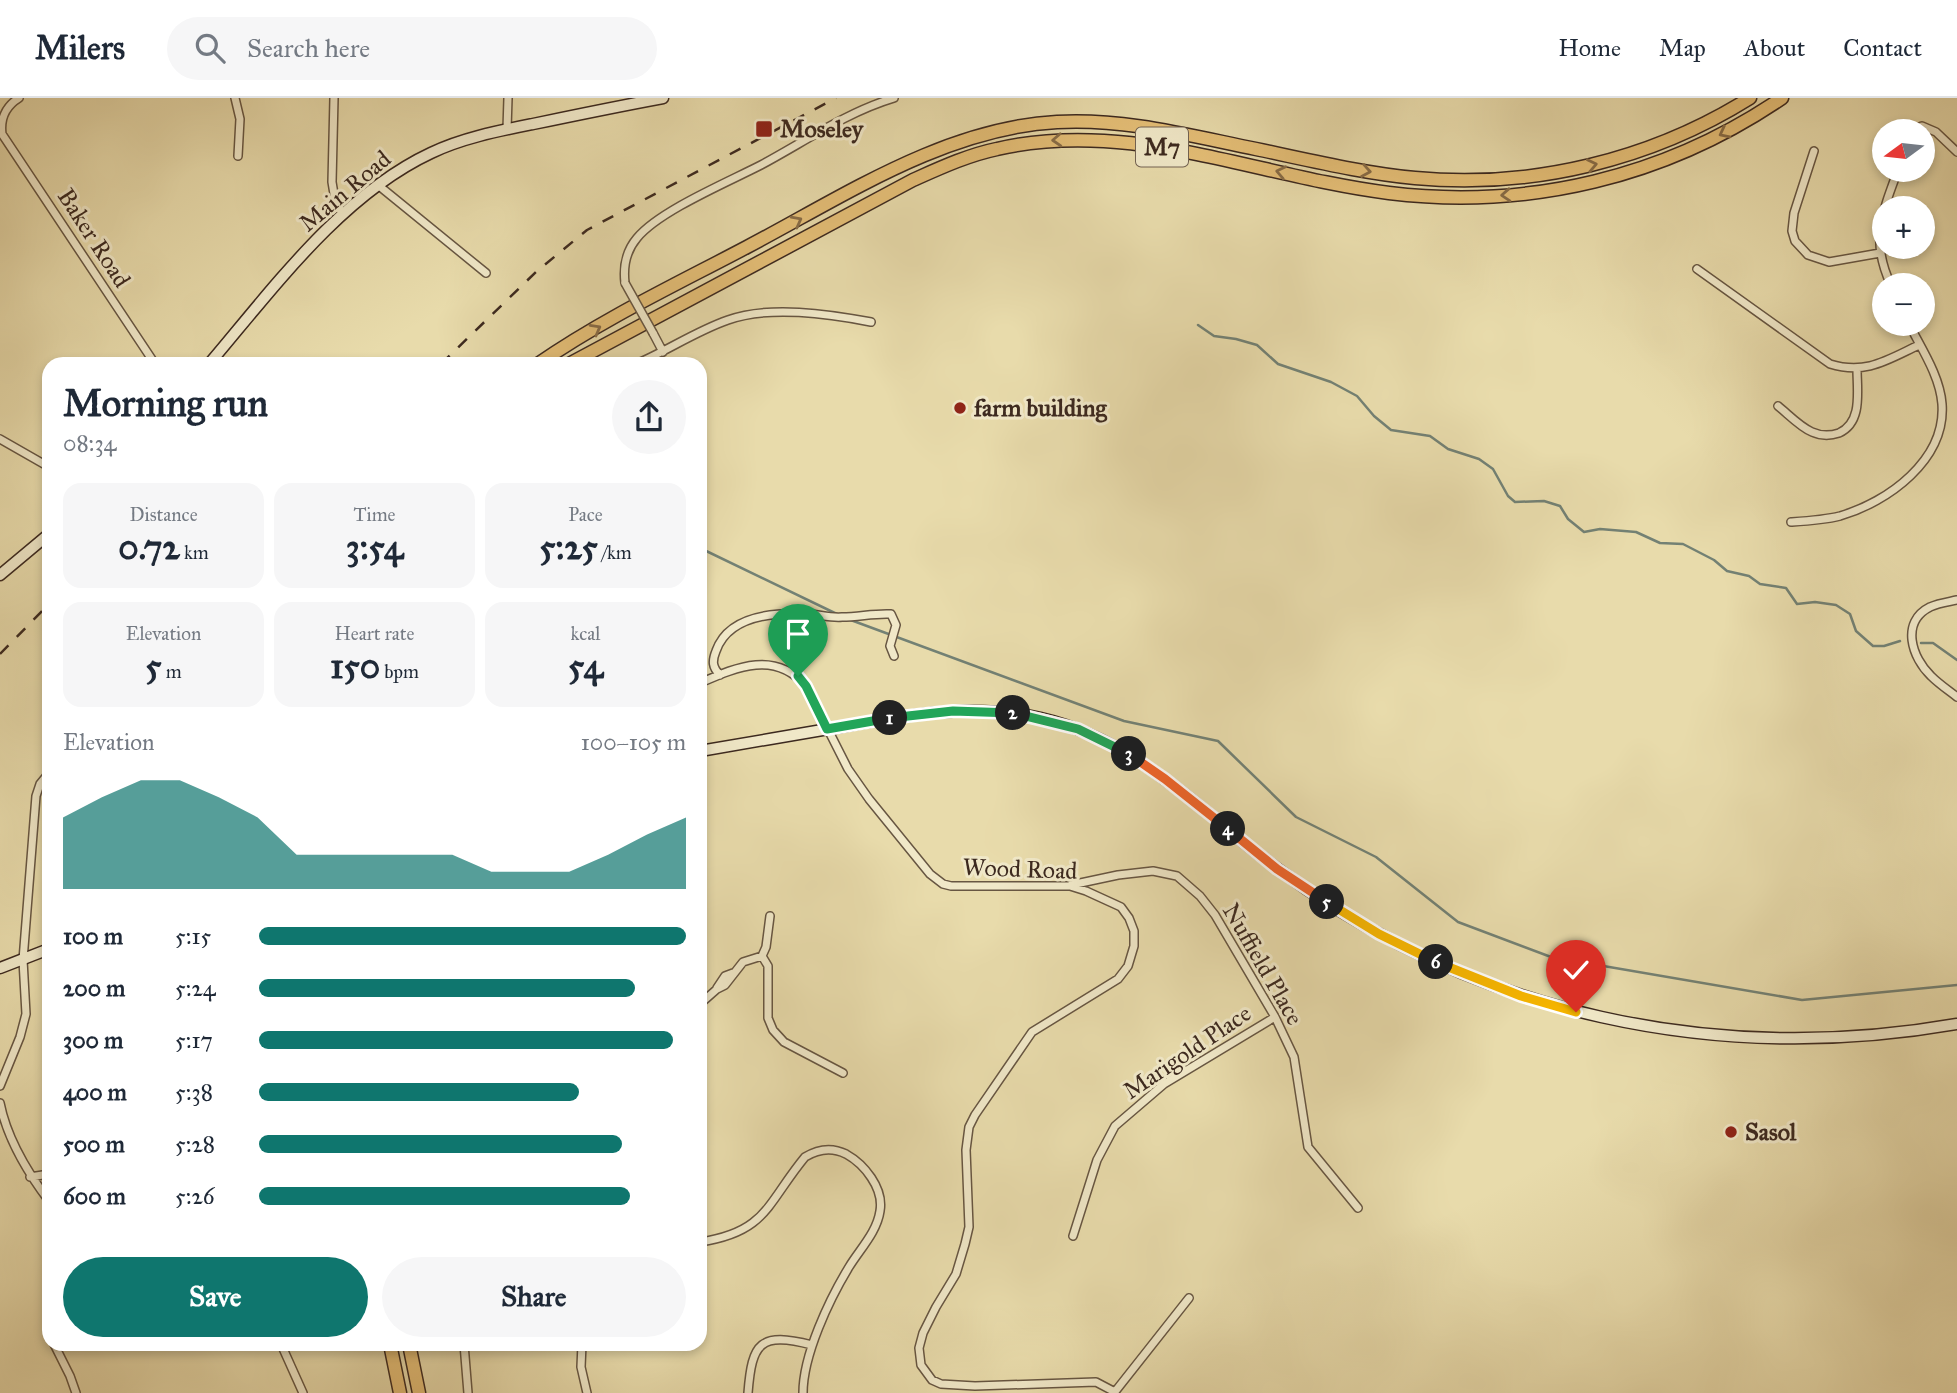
<!DOCTYPE html>
<meta charset="utf-8">
<style>
:root{--surface:#fff;--page:#f6f6f7;--text:#1f2937;--muted:#747a83;--line:#e0e1e3;--accent:#0f766e}
body{margin:0;font-family:"IM FELL Great Primer",serif;background:var(--page);color:var(--text);height:100vh;display:flex;flex-direction:column;font-size:26px;white-space:nowrap}
*{box-sizing:border-box;margin:0}
p{font-size:23px;color:var(--muted)}
.icon{flex:none;width:38px;height:38px;fill:none;stroke:currentColor;stroke-width:2;stroke-linecap:round;stroke-linejoin:round}
.map{position:relative;flex:1;overflow:hidden}
.side{position:absolute;left:42px;top:259px;width:665px;height:994px;display:flex;flex-direction:column;background:var(--surface);border-radius:21px;box-shadow:0 4px 10px #0003}
.side>*{flex:none}
.needle{width:46px;rotate:255deg}
.buttons{position:absolute;left:1872px;top:21px;display:grid;gap:14px}
.buttons a{display:grid;place-items:center;width:63px;height:63px;border-radius:50%;background:var(--surface);box-shadow:0 4px 10px #0003;font-size:35px}
.pin{position:absolute;display:grid;place-items:center;width:60px;height:60px;color:#fff;margin:-72px -30px;border-radius:50% 50% 50% 0;rotate:-45deg;box-shadow:0 0 7px #0007}
.pin .icon{rotate:45deg}
.km{position:absolute;width:35px;height:35px;margin:-18px;border-radius:50%;background:#222;color:#fff;font-size:19px;line-height:35px;text-align:center}
.round{display:grid;place-items:center;flex:none;width:74px;height:74px;border-radius:37px;background:var(--page)}
.overview{display:flex;align-items:center;justify-content:space-between;height:119px;padding:0 21px}
h1{font-size:38px;font-weight:700;line-height:52px}
.metrics{display:grid;grid-template-columns:repeat(3,1fr);gap:10px;height:119px;padding:7px 21px}
.metrics div{display:grid;align-content:center;border-radius:18px;background:var(--page);text-align:center}
.metrics b{font-size:35px;font-weight:700}
.metrics small{font-size:19px;font-weight:400}
.metrics p{font-size:19px}
.chart{height:196px;padding:14px 21px}
.chart p{display:flex;justify-content:space-between}
.chart svg{width:100%;height:126px;margin-top:7px;fill:var(--accent);opacity:.7}
.cta{display:flex;gap:14px;margin-top:auto;padding:14px 21px}
.cta a{flex:1;height:80px;border-radius:42px;background:var(--accent);color:#fff;font-size:28px;font-weight:700;line-height:80px;text-align:center}
.cta a+a{background:var(--page);color:var(--text)}
ul{padding:0 21px;list-style:none;font-size:23px}
li{display:grid;grid-template-columns:112px 84px 1fr;align-items:center;height:52px}
li i{height:18px;border-radius:9px;background:var(--accent)}
header{display:flex;align-items:center;gap:42px;box-sizing:border-box;height:98px;padding:0 35px;background:var(--surface);border-bottom:2px solid var(--line)}
header strong{font-size:33px}
nav{display:flex;gap:38px;margin-inline-start:auto;font-size:24px}
.search{width:490px;height:63px;background:var(--page);display:flex;align-items:center;gap:18px;box-sizing:border-box;padding:0 24px;border-radius:38px;color:var(--muted);font-size:26px}
.map>svg:first-child{display:block}
.lines{fill:none;stroke-linecap:round;stroke-linejoin:round}
.stream{stroke:#738174;stroke-width:2.5}
.street-casing{stroke:#675642;stroke-width:10}
.secondary-casing{stroke:#3c291f;stroke-width:13}
.highway-casing{stroke:#3c291f;stroke-width:15}
.street{stroke:#f0e8c8;stroke-width:7}
.secondary{stroke:#f0e8c8;stroke-width:10}
.highway{stroke:#e4be76;stroke-width:12}
.rail{stroke:#3c291f;stroke-width:2.5;stroke-dasharray:12 12;stroke-linecap:butt}
.street-bridge-casing{stroke:#675642;stroke-width:10;stroke-linecap:butt}
.street-bridge{stroke:#f0e8c8;stroke-width:7}
.oneway{stroke:#886c46}
.split-1-casing{stroke:#fff;stroke-width:14}
.split-2-casing{stroke:#fff;stroke-width:14}
.split-3-casing{stroke:#fff;stroke-width:14}
.split-4-casing{stroke:#fff;stroke-width:14}
.split-5-casing{stroke:#fff;stroke-width:14}
.split-6-casing{stroke:#fff;stroke-width:14}
.split-7-casing{stroke:#fff;stroke-width:14}
.split-1{stroke:#22a559;stroke-width:9}
.split-2{stroke:#22a559;stroke-width:9}
.split-3{stroke:#22a559;stroke-width:9}
.split-4{stroke:#f0652b;stroke-width:9}
.split-5{stroke:#f0652b;stroke-width:9}
.split-6{stroke:#f5b400;stroke-width:9}
.split-7{stroke:#f5b400;stroke-width:9}
.poi-dot{fill:#8f2418;stroke:#f0e8c8;stroke-width:2.5}
.labels{text-anchor:middle;stroke-width:6;stroke-linejoin:round;paint-order:stroke}
.shield{fill:#f0e8c8;stroke:#726252;stroke-width:2}
.shield-label{font-size:23px;font-weight:bold;fill:#3c291f}
.poi-label{font-size:24px;font-weight:bold;fill:#3c291f;stroke:#f0e8c8;text-anchor:start}
.street-label{font-size:24px;fill:#3c291f;stroke:#f0e8c8}
</style>
<header>
<strong>Milers</strong>
<div class="search"><svg class="icon" aria-label="search" viewBox="0 0 24 24"><circle cx="10" cy="10" r="6"/><path d="M15 15l6 6"/></svg>Search here</div>
<nav><a>Home</a><a>Map</a><a>About</a><a>Contact</a></nav>
</header>
<div class="map">
<svg width="1957" height="1295" viewBox="0 0 1957 1295">
<rect width="100%" height="100%" fill="#e8dbab"/>
<filter id="stains"><feTurbulence type="fractalNoise" baseFrequency=".00286" numOctaves="4"/><feColorMatrix values="0 0 0 0 .2 0 0 0 0 .09 0 0 0 0 .02 0 0 0 .5 -.17"/></filter>
<radialGradient id="worn" r=".72"><stop offset=".6" stop-color="#630" stop-opacity="0"/><stop offset="1" stop-color="#630" stop-opacity=".3"/></radialGradient>
<g class="lines">
<!-- stream -->
<path class="stream" d="M 1198,227 L 1214,238 L 1236,241 L 1257,247 L 1278,266 L 1331,284 L 1357,298 L 1374,318 L 1391,332 L 1430,338 L 1448,351 L 1479,361 L 1493,371 L 1508,398 L 1515,404 L 1544,403 L 1560,408 L 1568,421 L 1584,434 L 1600,431 L 1636,434 L 1660,445 L 1683,446 L 1714,462 L 1727,473 L 1749,478 L 1760,486 L 1786,490 L 1797,506 L 1815,504 L 1836,507 L 1850,516 L 1856,533 L 1873,548 L 1884,548 L 1900,543
M 700,450 L 839,517
M 848,521 L 1124,623 L 1218,643 L 1296,719 L 1376,759 L 1458,824 L 1551,859 L 1802,902 L 1957,887
M 1921,545 L 1933,545 L 1957,562"/>
<!-- street casing -->
<g class="street-casing">
<path id="street" d="M 19,0 C 6,8 0,21 2,36 L 155,266
M 235,0 L 240,21 L 238,58
M 334,0 L 332,84 L 335,102 L 343,117
M 507,31 L 508,0
M 1912,33 L 1922,28 L 1936,34 L 1957,54
M 1814,53 L 1794,115 L 1792,133 L 1795,143 L 1808,157 L 1829,164 L 1880,155
M 378,87 L 486,175
M 1697,171 L 1830,266 C 1866,277 1887,262 1919,247
M 625,185 C 623,168 626,153 637,140 C 659,113 728,84 761,67 C 804,44 847,14 894,0
M 1891,187 C 1870,143 1882,115 1898,72
M 653,235 L 663,254
M 636,266 C 667,253 696,233 728,222 C 769,207 829,216 871,224
M 1778,308 C 1788,316 1800,329 1812,334 C 1821,338 1830,338 1839,335 C 1863,324 1857,293 1857,271
M 0,341 L 49,369
M 1791,424 C 1807,423 1824,422 1840,418 C 1888,404 1946,362 1942,306 C 1940,278 1921,250 1909,226
M 1957,502 C 1948,504 1939,505 1930,509 C 1900,524 1912,560 1931,578 C 1939,586 1948,592 1957,599
M 720,577 C 712,569 712,563 716,553 C 729,516 777,514 810,516 C 821,517 831,520 842,519 C 859,519 874,515 891,516 L 896,527 L 890,548 L 894,558
M 700,585 C 737,569 775,552 806,588 L 848,671 L 869,701 L 930,776 L 943,786 L 951,788 L 1070,788 L 1086,793 L 1121,809 L 1129,820 L 1134,833 L 1134,848 L 1128,868 L 1118,881 L 1032,934 L 975,1017 L 969,1029 L 966,1052 L 969,1129 L 965,1146 L 956,1176 L 936,1209 L 923,1235 L 919,1250 L 921,1267 L 932,1282 L 941,1286 L 975,1288 L 1096,1284 L 1115,1294
M 1071,787 L 1118,777 L 1153,773 L 1177,778 L 1200,798 L 1215,817 L 1275,919 L 1294,959 L 1308,1049 L 1358,1110
M 762,858 L 768,868 L 768,920 L 773,932 L 784,944 L 843,975
M 762,858 L 766,849 L 770,818
M 717,890 L 725,878 L 733,875
M 700,906 L 717,891 L 725,887 L 743,864 L 762,858
M 0,988 L 20,939 L 26,916 L 23,862 L 36,698 L 40,686 L 49,675
M 0,1005 C 7,1041 28,1075 49,1103
M 30,1079 L 49,1076
M 1073,1138 L 1097,1062 L 1115,1028 L 1164,986 L 1275,919
M 700,1144 C 767,1134 767,1105 805,1059 C 818,1051 832,1049 846,1056 C 864,1066 884,1090 880,1113 C 877,1134 860,1151 849,1169 C 829,1202 803,1257 803,1295
M 54,1246 L 70,1278 L 76,1295
M 281,1246 L 303,1295
M 464,1246 L 468,1295
M 582,1246 L 581,1269 L 587,1295
M 748,1295 C 752,1244 760,1234 812,1247
M 1114,1295 L 1189,1200"/>
</g>
<!-- secondary casing -->
<g class="secondary-casing">
<path id="secondary" d="M 209,266 C 272,192 341,97 431,55 C 462,40 498,33 533,26 C 576,17 620,8 663,0
M 0,477 L 49,436
M 700,653 C 747,645 793,637 840,629 C 907,617 974,605 1041,620 C 1137,642 1202,715 1278,771 C 1475,917 1717,968 1957,926
M 0,870 L 49,851"/>
</g>
<!-- highway casing -->
<g class="highway-casing">
<path id="highway" d="M 538,266 C 603,221 677,186 747,149 C 844,98 945,30 1057,24 C 1124,20 1191,38 1256,51 C 1309,62 1362,75 1415,80 C 1532,91 1651,62 1750,0
M 569,266 L 913,82 C 940,70 968,57 997,51 C 1130,20 1259,79 1389,95 C 1529,112 1666,79 1782,0
M 390,1246 L 400,1295
M 409,1246 L 419,1295"/>
</g>
<!-- street -->
<use href="#street" class="street"/>
<!-- secondary -->
<use href="#secondary" class="secondary"/>
<!-- highway -->
<use href="#highway" class="highway"/>
<!-- rail -->
<path class="rail" d="M 441,266 L 536,174 L 587,132 L 836,0
M 0,556 L 49,506"/>
<!-- street-bridge casing -->
<g class="street-bridge-casing">
<path id="street-bridge" d="M 625,185 L 653,235"/>
</g>
<!-- street-bridge -->
<use href="#street-bridge" class="street-bridge"/>
</g>
<!-- one-way arrows -->
<defs><path id="oneway-chevron" d="M-2-3.5L2.5 0L-2 3.5" fill="none" stroke-width="1.6" stroke-linecap="round" stroke-linejoin="round" transform="scale(1.75)"/></defs>
<g class="oneway">
<use href="#oneway-chevron" transform="translate(1724 35) rotate(153)"/>
<use href="#oneway-chevron" transform="translate(1057 42) rotate(177)"/>
<use href="#oneway-chevron" transform="translate(1592 67) rotate(-12)"/>
<use href="#oneway-chevron" transform="translate(1366 73) rotate(10)"/>
<use href="#oneway-chevron" transform="translate(1281 74) rotate(-168)"/>
<use href="#oneway-chevron" transform="translate(1506 97) rotate(176)"/>
<use href="#oneway-chevron" transform="translate(797 123) rotate(-28)"/>
<use href="#oneway-chevron" transform="translate(596 231) rotate(-29)"/>
</g>
<g class="lines">
<!-- split-1 casing -->
<g class="split-1-casing">
<path id="split-1" d="M 798,578 L 806,588 L 827,631 L 890,620"/>
</g>
<!-- split-2 casing -->
<g class="split-2-casing">
<path id="split-2" d="M 890,620 L 953,613 L 1013,615"/>
</g>
<!-- split-3 casing -->
<g class="split-3-casing">
<path id="split-3" d="M 1013,615 L 1078,631 L 1129,656"/>
</g>
<!-- split-4 casing -->
<g class="split-4-casing">
<path id="split-4" d="M 1129,656 L 1165,681 L 1228,731"/>
</g>
<!-- split-5 casing -->
<g class="split-5-casing">
<path id="split-5" d="M 1228,731 L 1277,771 L 1327,804"/>
</g>
<!-- split-6 casing -->
<g class="split-6-casing">
<path id="split-6" d="M 1327,804 L 1379,836 L 1436,864"/>
</g>
<!-- split-7 casing -->
<g class="split-7-casing">
<path id="split-7" d="M 1436,864 L 1521,898 L 1576,914"/>
</g>
<!-- split-1 -->
<use href="#split-1" class="split-1"/>
<!-- split-2 -->
<use href="#split-2" class="split-2"/>
<!-- split-3 -->
<use href="#split-3" class="split-3"/>
<!-- split-4 -->
<use href="#split-4" class="split-4"/>
<!-- split-5 -->
<use href="#split-5" class="split-5"/>
<!-- split-6 -->
<use href="#split-6" class="split-6"/>
<!-- split-7 -->
<use href="#split-7" class="split-7"/>
</g>
<!-- markers -->
<g class="poi-dot">
<rect x="755" y="22" width="18" height="18" rx="3.5"/>
<circle cx="960" cy="310" r="7"/>
<circle cx="1731" cy="1034" r="7"/>
</g>
<g class="labels">
<!-- shield labels -->
<rect class="shield" x="1136" y="29.5" width="52" height="39" rx="5"/>
<g class="shield-label">
<text x="1162" y="57">M7</text>
</g>
<!-- poi labels -->
<g class="poi-label">
<text x="780" y="39">Moseley</text>
<text x="974" y="318">farm building</text>
<text x="1745" y="1042">Sasol</text>
</g>
<!-- street labels -->
<g class="street-label">
<text transform="translate(345 93) rotate(-40)" y="8">Main Road</text>
<text transform="translate(94 140) rotate(57)" y="8">Baker Road</text>
<text transform="translate(1020 771) rotate(2)" y="8">Wood Road</text>
<text transform="translate(1263 866) rotate(60)" y="8">Nuffield Place</text>
<text transform="translate(1187 954) rotate(-34)" y="8">Marigold Place</text>
</g>
</g>
<rect width="100%" height="100%" filter="url(#stains)"/>
<rect width="100%" height="100%" fill="url(#worn)"/>
</svg>
<div class="buttons">
<a><svg class="needle" viewBox="-14 -14 28 28"><path d="M0-13l5 13h-10z" fill="#e53935"/><path d="M0 13l5-13h-10z" fill="#747a83"/></svg></a>
<a>+</a>
<a>−</a>
</div>
<div class="pin" style="left:798px;top:578px;background:#1e9e55"><svg class="icon" aria-label="arrive" viewBox="0 0 24 24"><path d="M6 21V4h12l-3 4 3 4H6"/></svg></div>
<div class="pin" style="left:1576px;top:914px;background:#d93025"><svg class="icon" aria-label="check" viewBox="0 0 24 24"><path d="M5 12l5 5 9-10"/></svg></div>
<b class="km" style="left:890px;top:620px">1</b>
<b class="km" style="left:1013px;top:615px">2</b>
<b class="km" style="left:1129px;top:656px">3</b>
<b class="km" style="left:1228px;top:731px">4</b>
<b class="km" style="left:1327px;top:804px">5</b>
<b class="km" style="left:1436px;top:864px">6</b>
<section class="side">
<div class="overview"><div><h1>Morning run</h1><p>08:34</p></div><a class="round"><svg class="icon" aria-label="share" viewBox="0 0 24 24"><path d="M12 15V3M7 8l5-5 5 5M5 13v7h14v-7"/></svg></a></div>
<div class="metrics">
<div><p>Distance</p><b>0.72<small> km</small></b></div>
<div><p>Time</p><b>3:54</b></div>
<div><p>Pace</p><b>5:25<small> /km</small></b></div>
</div>
<div class="metrics">
<div><p>Elevation</p><b>5<small> m</small></b></div>
<div><p>Heart rate</p><b>150<small> bpm</small></b></div>
<div><p>kcal</p><b>54</b></div>
</div>
<div class="chart"><p><span>Elevation</span>100–105 m</p>
<svg viewBox="0 0 160 44" preserveAspectRatio="none"><path d="M0 44V19L10 12L20 6L30 6L40 12L50 19L60 32L70 32L80 32L90 32L100 32L110 38L120 38L130 38L140 32L150 25L160 19V44z"/></svg>
</div>
<ul>
<li><b>100 m</b>5:15<i style="width:100%"></i></li>
<li><b>200 m</b>5:24<i style="width:88%"></i></li>
<li><b>300 m</b>5:17<i style="width:97%"></i></li>
<li><b>400 m</b>5:38<i style="width:75%"></i></li>
<li><b>500 m</b>5:28<i style="width:85%"></i></li>
<li><b>600 m</b>5:26<i style="width:87%"></i></li>
</ul>
<div class="cta"><a>Save</a><a>Share</a></div>
</section>
</div>
